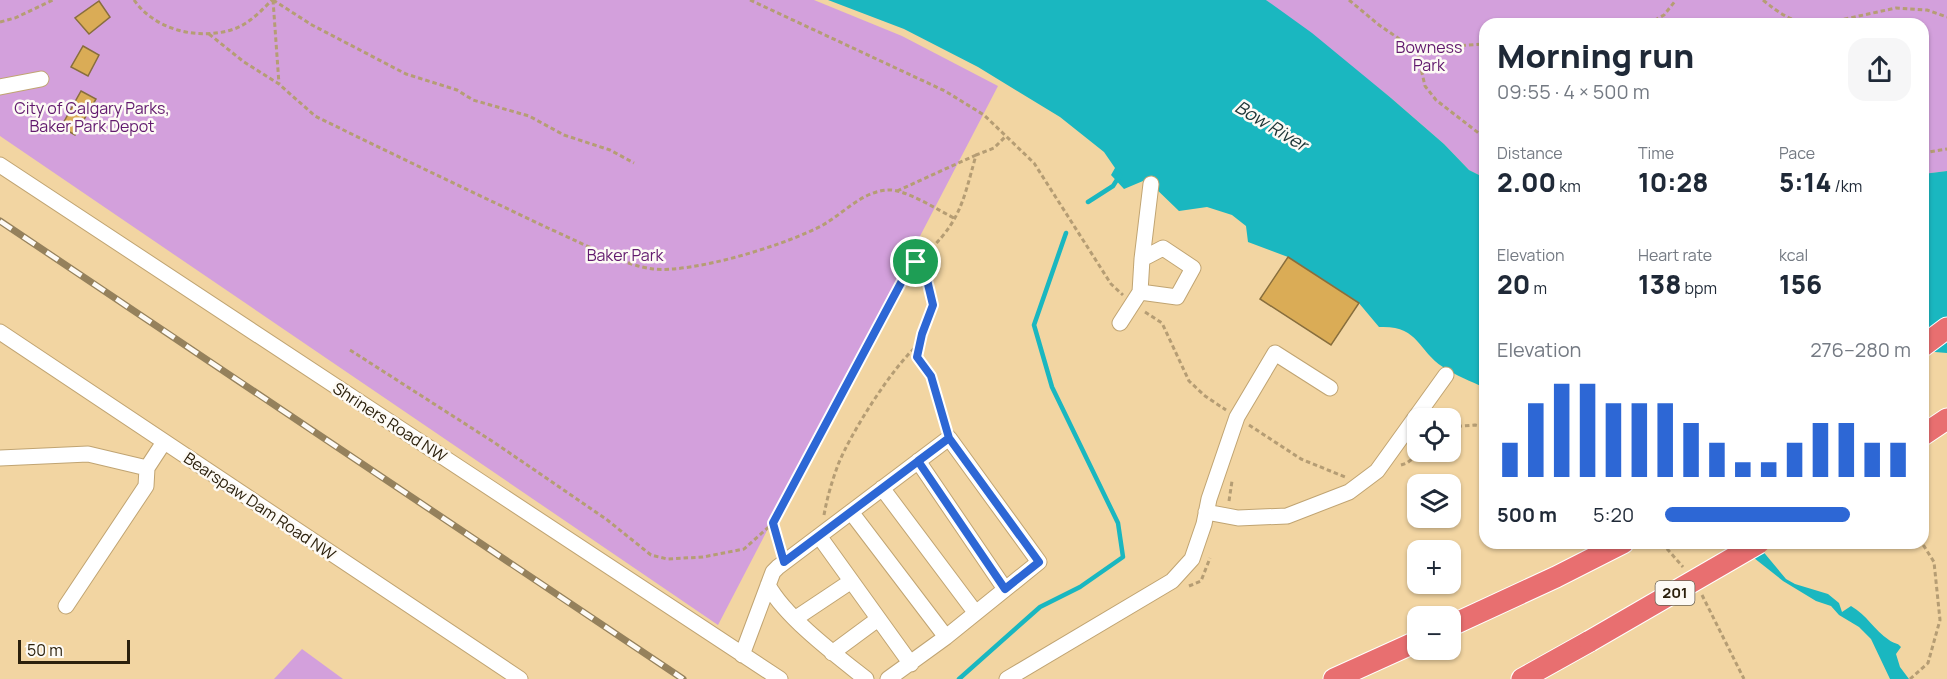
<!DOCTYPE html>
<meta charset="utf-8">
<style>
:root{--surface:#fff;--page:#f6f6f7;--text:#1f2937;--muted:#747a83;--accent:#2d67d5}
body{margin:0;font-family:Manrope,sans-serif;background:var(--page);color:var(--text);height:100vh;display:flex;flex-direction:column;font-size:22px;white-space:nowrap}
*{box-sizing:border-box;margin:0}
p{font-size:20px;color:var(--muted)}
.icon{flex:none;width:33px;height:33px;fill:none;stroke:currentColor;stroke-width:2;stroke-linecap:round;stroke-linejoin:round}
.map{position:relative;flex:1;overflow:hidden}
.sheet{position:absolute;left:1479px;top:18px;width:450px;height:531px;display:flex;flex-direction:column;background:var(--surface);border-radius:18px;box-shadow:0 2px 4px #0004}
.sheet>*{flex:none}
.tools{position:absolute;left:1407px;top:408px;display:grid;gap:12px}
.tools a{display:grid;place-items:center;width:54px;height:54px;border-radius:12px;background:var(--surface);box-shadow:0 2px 4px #0004;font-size:30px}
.scale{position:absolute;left:18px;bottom:15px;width:112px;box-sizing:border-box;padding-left:6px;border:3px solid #2b200c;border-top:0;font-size:16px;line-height:21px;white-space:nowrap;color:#2b200c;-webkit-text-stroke:4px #fdfaf5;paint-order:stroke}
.pin{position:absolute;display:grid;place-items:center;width:51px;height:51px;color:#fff;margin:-26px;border:3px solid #fff;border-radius:50%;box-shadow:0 2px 6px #0007}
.round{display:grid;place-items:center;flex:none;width:63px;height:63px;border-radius:18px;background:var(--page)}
.summary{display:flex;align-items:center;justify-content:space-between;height:102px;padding:0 18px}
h1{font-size:33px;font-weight:800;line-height:45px}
.figures{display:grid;grid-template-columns:repeat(3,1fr);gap:9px;height:102px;padding:6px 18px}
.figures div{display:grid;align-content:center}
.figures b{font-size:26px;font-weight:800}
.figures small{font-size:16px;font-weight:400}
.figures p{font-size:16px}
.chart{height:168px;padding:12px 18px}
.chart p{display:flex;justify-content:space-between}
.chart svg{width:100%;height:108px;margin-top:6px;stroke:var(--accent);stroke-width:6}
ul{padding:0 18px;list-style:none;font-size:20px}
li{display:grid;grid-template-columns:96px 72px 1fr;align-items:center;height:45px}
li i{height:15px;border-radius:8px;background:var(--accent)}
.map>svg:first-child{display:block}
.green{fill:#d3a0dc}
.water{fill:#1ab7c0}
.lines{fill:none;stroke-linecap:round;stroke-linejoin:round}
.stream{stroke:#1ab7c0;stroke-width:4.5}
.building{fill:#daac56;stroke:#886e3d;stroke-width:1.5}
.minor-casing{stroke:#c0a472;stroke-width:17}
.highway-casing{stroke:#fff;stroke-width:23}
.path{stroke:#b59d74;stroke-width:3;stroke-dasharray:4.5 3;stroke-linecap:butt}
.minor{stroke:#fff;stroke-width:15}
.highway{stroke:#e86f70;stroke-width:21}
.rail-casing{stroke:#95815c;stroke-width:7}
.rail{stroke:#fdfaf5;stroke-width:4.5;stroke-dasharray:14;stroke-linecap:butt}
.highway-bridge-casing{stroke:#fff;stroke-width:23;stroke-linecap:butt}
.highway-bridge{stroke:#e86f70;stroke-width:21}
.route-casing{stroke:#fff;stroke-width:12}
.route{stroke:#2d67d5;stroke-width:8}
.labels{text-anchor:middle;stroke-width:5;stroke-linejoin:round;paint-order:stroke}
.shield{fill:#fdfaf5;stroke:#6a6152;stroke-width:1.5}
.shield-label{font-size:15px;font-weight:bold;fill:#2b200c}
.park-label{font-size:16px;fill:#621a6e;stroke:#fdfaf5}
.street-label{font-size:16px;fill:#2b200c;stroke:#fdfaf5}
.water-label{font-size:18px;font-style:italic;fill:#1c3335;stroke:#fdfaf5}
</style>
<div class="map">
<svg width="1947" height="679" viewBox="0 0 1947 679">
<rect width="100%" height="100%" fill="#f2d5a2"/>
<!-- green -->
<path class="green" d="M 0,0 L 814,0 L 902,36 L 998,86 L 718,625 L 0,136 Z
M 1266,0 L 1947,0 L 1947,171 L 1923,174 L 1923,24 L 1485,24 L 1485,178 L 1469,170 L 1444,144 L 1391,98 Z
M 302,649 L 343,679 L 274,679 Z"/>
<!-- water -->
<path class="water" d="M 828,0 L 1266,0 L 1312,33 L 1391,98 L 1444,144 L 1469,170 L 1485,178 L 1485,388 C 1471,381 1456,376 1443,367 C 1417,350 1419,325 1379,327 L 1358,302 L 1288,257 L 1248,242 L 1246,226 L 1232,215 L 1207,207 L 1179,211 L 1151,184 L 1143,181 L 1124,189 L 1111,175 L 1115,168 L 1104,152 L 1060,117 L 978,67 L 904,29 Z
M 1947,171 L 1947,353 L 1923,351 L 1923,174 Z
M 1761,549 L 1786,579 L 1795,584 L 1828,594 L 1839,603 L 1842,612 L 1851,606 C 1867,615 1874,630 1889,640 C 1894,644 1897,642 1901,647 L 1896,654 L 1900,667 L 1909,679 L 1890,679 L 1871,639 L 1859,627 L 1839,615 L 1831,606 L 1816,601 L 1783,581 L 1754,558 Z"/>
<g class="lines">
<!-- stream -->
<path class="stream" d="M 1088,202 L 1113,186 L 1120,175
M 959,679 L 1040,607 L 1080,587 L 1123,557 L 1118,523 L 1052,387 L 1034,325 L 1066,233"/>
</g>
<!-- building -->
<path class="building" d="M 99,1 L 110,17 L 89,34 L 75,18 Z
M 83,46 L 99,55 L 88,76 L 71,67 Z
M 81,91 L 96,99 L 75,135 L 61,127 Z
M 1288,257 L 1359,303 L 1331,345 L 1260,299 Z"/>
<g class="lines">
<!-- minor casing -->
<g class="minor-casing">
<path id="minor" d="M 0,87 L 41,79
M 0,165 L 780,679
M 1142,259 L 1151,184
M 1120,323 L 1140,292 L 1177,297 L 1193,268 L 1163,248 L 1142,259 L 1140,292
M 0,332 L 520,679
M 0,458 L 88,454 L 147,468 L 164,442
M 918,461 L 1005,589
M 882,488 L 975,612
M 851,512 L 946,637
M 1206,512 L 1238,518 L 1287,516 L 1349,492 L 1377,471 L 1446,375
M 819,536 L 911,664
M 768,585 C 785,617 837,656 866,679
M 66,606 L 146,486 L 147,468
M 796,618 L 850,582
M 832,653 L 878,619
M 742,655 L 773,572 L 778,567 L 949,438 L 1039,562 L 946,637 L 888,679
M 1007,679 L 1172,581 L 1192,559 L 1204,524 L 1209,499 L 1237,417 L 1275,353 L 1330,388"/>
</g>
<!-- highway casing -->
<g class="highway-casing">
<path id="highway" d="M 1923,346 L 1947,328
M 1923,435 L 1947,419
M 1450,626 L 1556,577 L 1623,543
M 1334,679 L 1418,641
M 1522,679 L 1590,641"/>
</g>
<!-- path -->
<path class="path" d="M 134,0 C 155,30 197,40 231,30 C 248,25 260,12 272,0
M 273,0 L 312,25 L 406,74 L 457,90 L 473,100 L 529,116 L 564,135 L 610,150 L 634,163
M 273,0 L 279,84
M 750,0 L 945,91 L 984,115 L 1034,163 L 1111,284 L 1123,295
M 1349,0 L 1379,25 L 1417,51 L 1425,86 L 1436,100 L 1485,138
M 1763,0 C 1780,14 1792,22 1814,24
M 0,22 L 15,18 L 53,0
M 1648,24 L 1664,15 L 1676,0
M 1822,24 L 1896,8 L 1927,10 L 1947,17
M 209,34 L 244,62 L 279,84 L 315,116 C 392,154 470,191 548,228 C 575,240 625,266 653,269 C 693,273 778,247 815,229 C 840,218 858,193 886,190 C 905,188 939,211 956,219
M 1417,51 L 1426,48 L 1485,44
M 1923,153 L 1947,149
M 897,191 L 976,155
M 1145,312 L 1162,323 L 1189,381 L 1205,396 L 1226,410
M 350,350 L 495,443 L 606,519 L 651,555 L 667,559 L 703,557 L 744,549 L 773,523
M 945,424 L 931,376 L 917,357 L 922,334 L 933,305 L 927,280 L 916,262 C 959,226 962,206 976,155 L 994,148 L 1006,136
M 1249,425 L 1301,459 L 1345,477
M 1450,427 L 1475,425 L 1485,428
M 1401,465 L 1407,463 L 1421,452
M 1229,501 L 1232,481
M 824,515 C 827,498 832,481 838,465 C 850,434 893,366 918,345
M 1662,543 L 1683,567
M 780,549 L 773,523 L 910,266 L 916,262
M 1189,586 L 1201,581 L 1210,558
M 1702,595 L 1744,679
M 1910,679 L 1928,663 L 1940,620 L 1934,562 L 1922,543"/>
<!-- minor -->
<use href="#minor" class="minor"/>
<!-- highway -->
<use href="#highway" class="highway"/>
<!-- rail casing -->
<g class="rail-casing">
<path id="rail" d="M 0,221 L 683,679"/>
</g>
<!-- rail -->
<use href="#rail" class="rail"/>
<!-- highway-bridge casing -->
<g class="highway-bridge-casing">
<path id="highway-bridge" d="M 1590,641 L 1759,543"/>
</g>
<!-- highway-bridge -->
<use href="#highway-bridge" class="highway-bridge"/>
</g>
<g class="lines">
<!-- route casing -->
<g class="route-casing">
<path id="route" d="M 916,262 L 910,266 L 773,523 L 784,562 C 839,521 894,479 949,438 L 1039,562 L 1005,589 L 918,461 L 949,438 L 931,376 L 917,357 L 922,334 L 933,305 L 927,280 L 916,262"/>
</g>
<!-- route -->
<use href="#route" class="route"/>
</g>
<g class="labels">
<!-- shield labels -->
<rect class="shield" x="1655.5" y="581" width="39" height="24" rx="4.5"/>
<g class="shield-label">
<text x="1675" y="598">201</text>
</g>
<!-- park labels -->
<g class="park-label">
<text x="1429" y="53">Bowness<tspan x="1429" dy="18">Park</tspan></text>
<text x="92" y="114">City of Calgary Parks,<tspan x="92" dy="18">Baker Park Depot</tspan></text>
<text x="625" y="261">Baker Park</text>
</g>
<!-- street labels -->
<g class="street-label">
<text transform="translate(390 422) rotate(33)" y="6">Shriners Road NW</text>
<text transform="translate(260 506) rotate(34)" y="6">Bearspaw Dam Road NW</text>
</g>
<!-- water labels -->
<g class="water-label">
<text transform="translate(1271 126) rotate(31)" y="6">Bow River</text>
</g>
</g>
</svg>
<div class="tools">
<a><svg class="icon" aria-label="locate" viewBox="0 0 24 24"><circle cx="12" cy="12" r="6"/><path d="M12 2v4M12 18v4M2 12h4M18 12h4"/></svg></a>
<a><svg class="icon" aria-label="layers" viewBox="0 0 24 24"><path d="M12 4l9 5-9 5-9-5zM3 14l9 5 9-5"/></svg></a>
<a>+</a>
<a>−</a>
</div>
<div class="scale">50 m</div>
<div class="pin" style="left:916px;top:262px;background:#1e9e55"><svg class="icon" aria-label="arrive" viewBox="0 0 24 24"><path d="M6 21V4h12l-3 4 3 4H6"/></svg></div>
<section class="sheet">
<div class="summary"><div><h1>Morning run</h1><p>09:55 · 4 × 500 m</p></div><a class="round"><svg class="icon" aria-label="share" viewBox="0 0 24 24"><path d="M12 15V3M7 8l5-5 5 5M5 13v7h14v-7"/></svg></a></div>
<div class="figures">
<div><p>Distance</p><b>2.00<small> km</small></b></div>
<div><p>Time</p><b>10:28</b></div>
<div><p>Pace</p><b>5:14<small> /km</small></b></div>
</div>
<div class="figures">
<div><p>Elevation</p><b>20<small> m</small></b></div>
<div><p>Heart rate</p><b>138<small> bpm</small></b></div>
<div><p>kcal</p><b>156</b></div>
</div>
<div class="chart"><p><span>Elevation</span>276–280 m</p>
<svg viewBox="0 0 160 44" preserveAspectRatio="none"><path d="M5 44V30M15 44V14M25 44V6M35 44V6M45 44V14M55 44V14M65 44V14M75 44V22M85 44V30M95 44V38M105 44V38M115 44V30M125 44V22M135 44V22M145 44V30M155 44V30"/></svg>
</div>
<ul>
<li><b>500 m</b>5:20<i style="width:75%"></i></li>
</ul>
</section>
</div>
